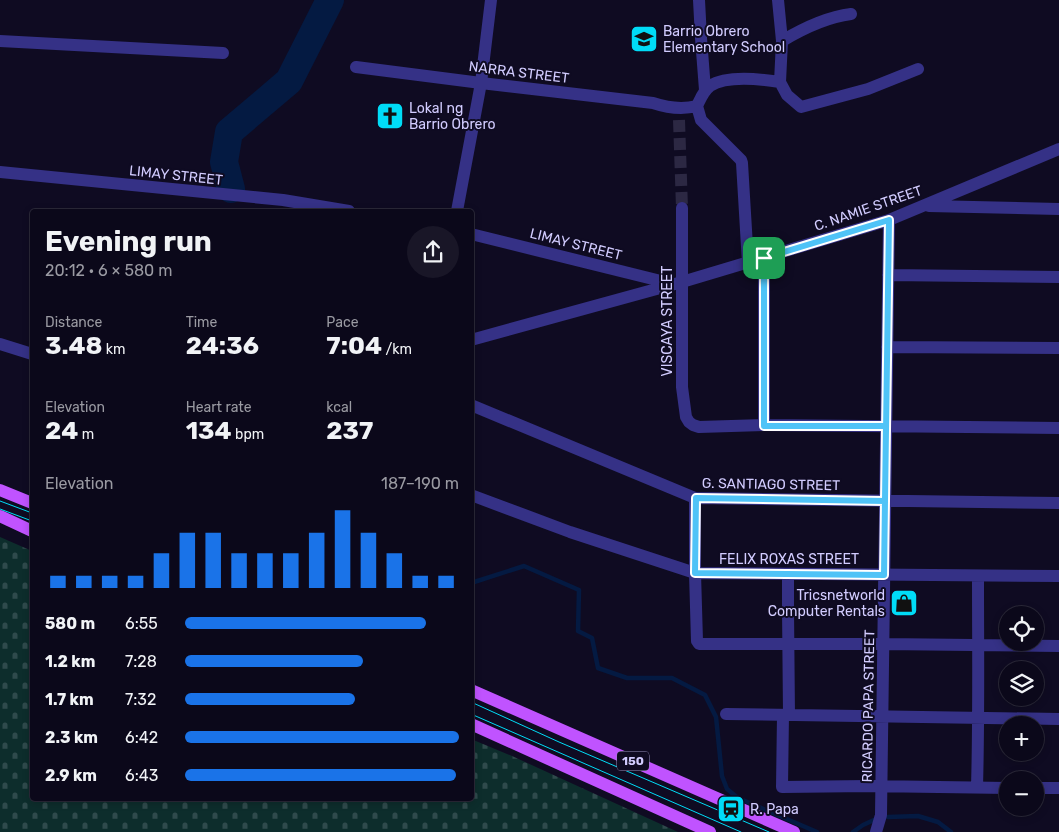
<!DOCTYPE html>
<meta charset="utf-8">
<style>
:root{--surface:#0b081a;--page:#191627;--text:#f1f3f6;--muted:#9a9aa2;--line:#2b2939;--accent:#1a73e8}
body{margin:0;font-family:Rubik,sans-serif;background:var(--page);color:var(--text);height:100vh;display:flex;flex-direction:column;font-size:19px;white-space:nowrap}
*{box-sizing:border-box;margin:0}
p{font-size:16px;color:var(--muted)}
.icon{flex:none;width:28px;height:28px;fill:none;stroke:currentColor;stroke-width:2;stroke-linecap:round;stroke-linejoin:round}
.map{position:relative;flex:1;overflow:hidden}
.details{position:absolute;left:30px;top:209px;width:444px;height:592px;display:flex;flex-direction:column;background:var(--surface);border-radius:5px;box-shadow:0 2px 8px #0003,0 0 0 1px var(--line)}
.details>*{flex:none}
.buttons{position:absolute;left:999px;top:606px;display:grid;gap:10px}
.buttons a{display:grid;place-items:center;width:45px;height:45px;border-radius:50%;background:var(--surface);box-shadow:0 2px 8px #0003,0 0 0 1px var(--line);font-size:25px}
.pin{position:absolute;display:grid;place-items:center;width:42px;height:42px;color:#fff;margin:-21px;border-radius:10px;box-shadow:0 2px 8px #0006}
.round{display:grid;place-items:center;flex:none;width:52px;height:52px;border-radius:26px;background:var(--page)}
.summary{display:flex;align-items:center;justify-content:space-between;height:85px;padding:0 15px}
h1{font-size:28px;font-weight:700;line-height:38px}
.figures{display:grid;grid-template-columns:repeat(3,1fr);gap:8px;height:85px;padding:5px 15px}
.figures div{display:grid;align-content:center}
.figures b{font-size:25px;font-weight:700}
.figures small{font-size:14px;font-weight:400}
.figures p{font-size:14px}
.chart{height:140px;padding:10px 15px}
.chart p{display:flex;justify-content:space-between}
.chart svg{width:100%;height:90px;margin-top:5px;stroke:var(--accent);stroke-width:6}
ul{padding:0 15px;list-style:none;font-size:16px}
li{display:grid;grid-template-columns:80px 60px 1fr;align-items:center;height:38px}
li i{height:12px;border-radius:6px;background:var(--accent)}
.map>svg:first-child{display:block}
.cemetery{fill:url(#cemetery-stones)}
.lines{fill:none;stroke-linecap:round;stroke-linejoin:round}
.stream{stroke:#041a42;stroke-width:4.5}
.river{stroke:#041a42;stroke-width:28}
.minor-tunnel{stroke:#2c2843;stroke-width:12;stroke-dasharray:12 6;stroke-linecap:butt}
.minor{stroke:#353186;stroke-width:12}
.major{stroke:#c053ff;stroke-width:12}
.tram{stroke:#00dcf7;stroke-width:1}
.route-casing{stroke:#fff;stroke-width:10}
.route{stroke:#4fc3f7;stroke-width:6}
.labels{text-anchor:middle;stroke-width:4;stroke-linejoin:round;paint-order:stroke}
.shield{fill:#0f0b22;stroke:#9892bd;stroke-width:1}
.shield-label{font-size:12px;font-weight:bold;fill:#d2ccff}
.poi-label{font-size:14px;fill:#d2ccff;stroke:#0f0b22;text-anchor:start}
.street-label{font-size:14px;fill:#d2ccff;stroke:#0f0b22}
</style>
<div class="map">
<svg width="1059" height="832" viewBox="0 0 1059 832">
<defs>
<pattern id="cemetery-stones" width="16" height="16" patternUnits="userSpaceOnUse" patternTransform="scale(1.25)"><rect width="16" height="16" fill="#0d2d2c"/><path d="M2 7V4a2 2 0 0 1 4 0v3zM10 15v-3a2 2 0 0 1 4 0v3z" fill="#2f4a4c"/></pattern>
</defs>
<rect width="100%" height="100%" fill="#0f0b22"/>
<!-- cemetery -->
<path class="cemetery" d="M 0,537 L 32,551 L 32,799 L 471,799 L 471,739 L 512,756 L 678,832 L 0,832 Z"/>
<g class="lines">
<!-- stream -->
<path class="stream" d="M 471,583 L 524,566 L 579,590 L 578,631 L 592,638 L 598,668 L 627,678 L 672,678 L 705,695 L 716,717 L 722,776 L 727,789 L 738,798 L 817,832
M 888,817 L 918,816 L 938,822 L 951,832
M 853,832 L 863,825 L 876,819"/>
<!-- river -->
<path class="river" d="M 231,189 L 224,162 L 229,132 L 289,81 L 330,0"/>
<!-- minor-tunnel -->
<path class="minor-tunnel" d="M 679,120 L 682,208"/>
<!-- minor -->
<path class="minor" d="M 699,0 L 701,38 L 705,90
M 778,0 L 782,41 L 780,82 L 787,95 L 801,107 L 868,89 L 918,69
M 0,41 L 223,53
M 782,41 C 802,29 827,17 851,14
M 356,67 L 481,83 L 653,103 C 668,108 681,110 697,106 C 700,100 703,91 710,86 C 727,75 760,79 780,82
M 697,106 L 701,120 L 741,160 L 742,163 L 748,263
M 0,172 L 283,200 L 349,211
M 929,206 L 1059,209
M 682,208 L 682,387 L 686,417 L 689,422 L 693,425 L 699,427 L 764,425 L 1059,428
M 457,211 L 481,83 L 491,0
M 471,234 L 673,284
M 888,275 L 1059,277
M 471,340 L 682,282 L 889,220 L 1059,149
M 0,344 L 32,354
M 887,347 L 1059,348
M 471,405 L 695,498 L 1059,503
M 764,425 L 764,257
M 471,495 L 570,532 L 695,573 L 1059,576
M 695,498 L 695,573 L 697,641 L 699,644 L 883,644 L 1059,646
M 788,574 L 788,609 L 789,715
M 726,714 L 1059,719
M 783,715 L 782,787 L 869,786 L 1008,788
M 977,787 C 979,717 978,646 978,576
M 1035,788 L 1059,788
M 876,832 L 881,815 L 889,220"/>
<!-- major -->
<path class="major" d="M 0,490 L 32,503
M 0,516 L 32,531
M 471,690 L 794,832
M 471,724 L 710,832"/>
<!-- tram -->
<path class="tram" d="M 0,501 L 32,513
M 0,509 L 32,521
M 471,702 L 559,742 L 769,832
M 471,714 L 741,832"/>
</g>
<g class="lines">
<!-- route casing -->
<g class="route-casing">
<path id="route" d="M 764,258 L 764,426 L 886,426 L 884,575 L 695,573 L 696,498 L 885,501 L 889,220 L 764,258"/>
</g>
<!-- route -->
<use href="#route" class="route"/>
</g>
<!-- icons -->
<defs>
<g id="school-square" transform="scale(1.4375)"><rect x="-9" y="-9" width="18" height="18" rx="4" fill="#00dcf7" stroke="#0f0b22"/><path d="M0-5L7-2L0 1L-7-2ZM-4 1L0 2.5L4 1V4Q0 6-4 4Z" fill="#111"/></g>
<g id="church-square" transform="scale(1.4375)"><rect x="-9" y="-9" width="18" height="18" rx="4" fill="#00dcf7" stroke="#0f0b22"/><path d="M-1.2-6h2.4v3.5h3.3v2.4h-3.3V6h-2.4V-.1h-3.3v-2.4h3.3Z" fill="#111"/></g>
<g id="shop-square" transform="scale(1.4375)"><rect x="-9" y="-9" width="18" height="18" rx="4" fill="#00dcf7" stroke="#0f0b22"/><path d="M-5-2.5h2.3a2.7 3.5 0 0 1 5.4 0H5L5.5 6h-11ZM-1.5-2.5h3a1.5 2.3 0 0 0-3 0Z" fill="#111"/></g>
<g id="station-square" transform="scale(1.4375)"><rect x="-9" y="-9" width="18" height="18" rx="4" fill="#00dcf7" stroke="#0f0b22"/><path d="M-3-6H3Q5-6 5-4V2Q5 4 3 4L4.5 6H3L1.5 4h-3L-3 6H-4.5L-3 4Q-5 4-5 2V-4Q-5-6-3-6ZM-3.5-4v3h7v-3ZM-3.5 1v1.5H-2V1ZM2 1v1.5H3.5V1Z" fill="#111"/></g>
</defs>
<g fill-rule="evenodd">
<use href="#school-square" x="644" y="39"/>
<use href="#church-square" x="390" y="116"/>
<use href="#shop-square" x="904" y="603"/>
<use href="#station-square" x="731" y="809"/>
</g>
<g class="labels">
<!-- shield labels -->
<rect class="shield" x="617" y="751.5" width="32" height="19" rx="4"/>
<g class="shield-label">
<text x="633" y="765">150</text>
</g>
<!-- poi labels -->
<g class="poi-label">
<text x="663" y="36">Barrio Obrero<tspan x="663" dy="16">Elementary School</tspan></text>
<text x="409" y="113">Lokal ng<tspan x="409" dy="16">Barrio Obrero</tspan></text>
<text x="885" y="600" text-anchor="end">Tricsnetworld<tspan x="885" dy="16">Computer Rentals</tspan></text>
<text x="750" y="814">R. Papa</text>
</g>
<!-- street labels -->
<g class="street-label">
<text transform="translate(519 72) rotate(7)" y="5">NARRA STREET</text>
<text transform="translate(176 175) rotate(6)" y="5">LIMAY STREET</text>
<text transform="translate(868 208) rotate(-19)" y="5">C. NAMIE STREET</text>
<text transform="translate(576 244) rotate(14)" y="5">LIMAY STREET</text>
<text transform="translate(667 321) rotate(-90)" y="5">VISCAYA STREET</text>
<text transform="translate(771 484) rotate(1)" y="5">G. SANTIAGO STREET</text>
<text x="789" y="564">FELIX ROXAS STREET</text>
<text transform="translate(868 706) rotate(-89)" y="5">RICARDO PAPA STREET</text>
</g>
</g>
</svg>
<div class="buttons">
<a><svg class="icon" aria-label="locate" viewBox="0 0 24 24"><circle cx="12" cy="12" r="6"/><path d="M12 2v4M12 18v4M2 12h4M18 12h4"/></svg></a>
<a><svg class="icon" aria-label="layers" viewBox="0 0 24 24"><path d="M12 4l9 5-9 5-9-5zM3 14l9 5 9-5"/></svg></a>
<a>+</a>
<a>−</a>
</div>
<div class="pin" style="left:764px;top:258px;background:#1e9e55"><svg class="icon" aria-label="arrive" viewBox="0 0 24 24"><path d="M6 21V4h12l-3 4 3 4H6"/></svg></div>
<section class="details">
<div class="summary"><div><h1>Evening run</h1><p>20:12 · 6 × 580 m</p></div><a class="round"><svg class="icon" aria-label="share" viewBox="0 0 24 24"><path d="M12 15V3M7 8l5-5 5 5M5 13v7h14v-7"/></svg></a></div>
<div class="figures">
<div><p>Distance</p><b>3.48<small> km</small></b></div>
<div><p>Time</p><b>24:36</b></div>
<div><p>Pace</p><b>7:04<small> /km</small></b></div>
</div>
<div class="figures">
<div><p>Elevation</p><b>24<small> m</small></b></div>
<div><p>Heart rate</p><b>134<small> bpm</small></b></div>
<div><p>kcal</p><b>237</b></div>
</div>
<div class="chart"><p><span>Elevation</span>187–190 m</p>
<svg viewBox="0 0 160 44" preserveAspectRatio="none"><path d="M5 44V38M15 44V38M25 44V38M35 44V38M45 44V27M55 44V17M65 44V17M75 44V27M85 44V27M95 44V27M105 44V17M115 44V6M125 44V17M135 44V27M145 44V38M155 44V38"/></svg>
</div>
<ul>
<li><b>580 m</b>6:55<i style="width:88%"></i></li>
<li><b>1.2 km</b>7:28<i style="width:65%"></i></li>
<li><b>1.7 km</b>7:32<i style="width:62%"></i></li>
<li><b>2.3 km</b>6:42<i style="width:100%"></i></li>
<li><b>2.9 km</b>6:43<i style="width:99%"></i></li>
</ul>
</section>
</div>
